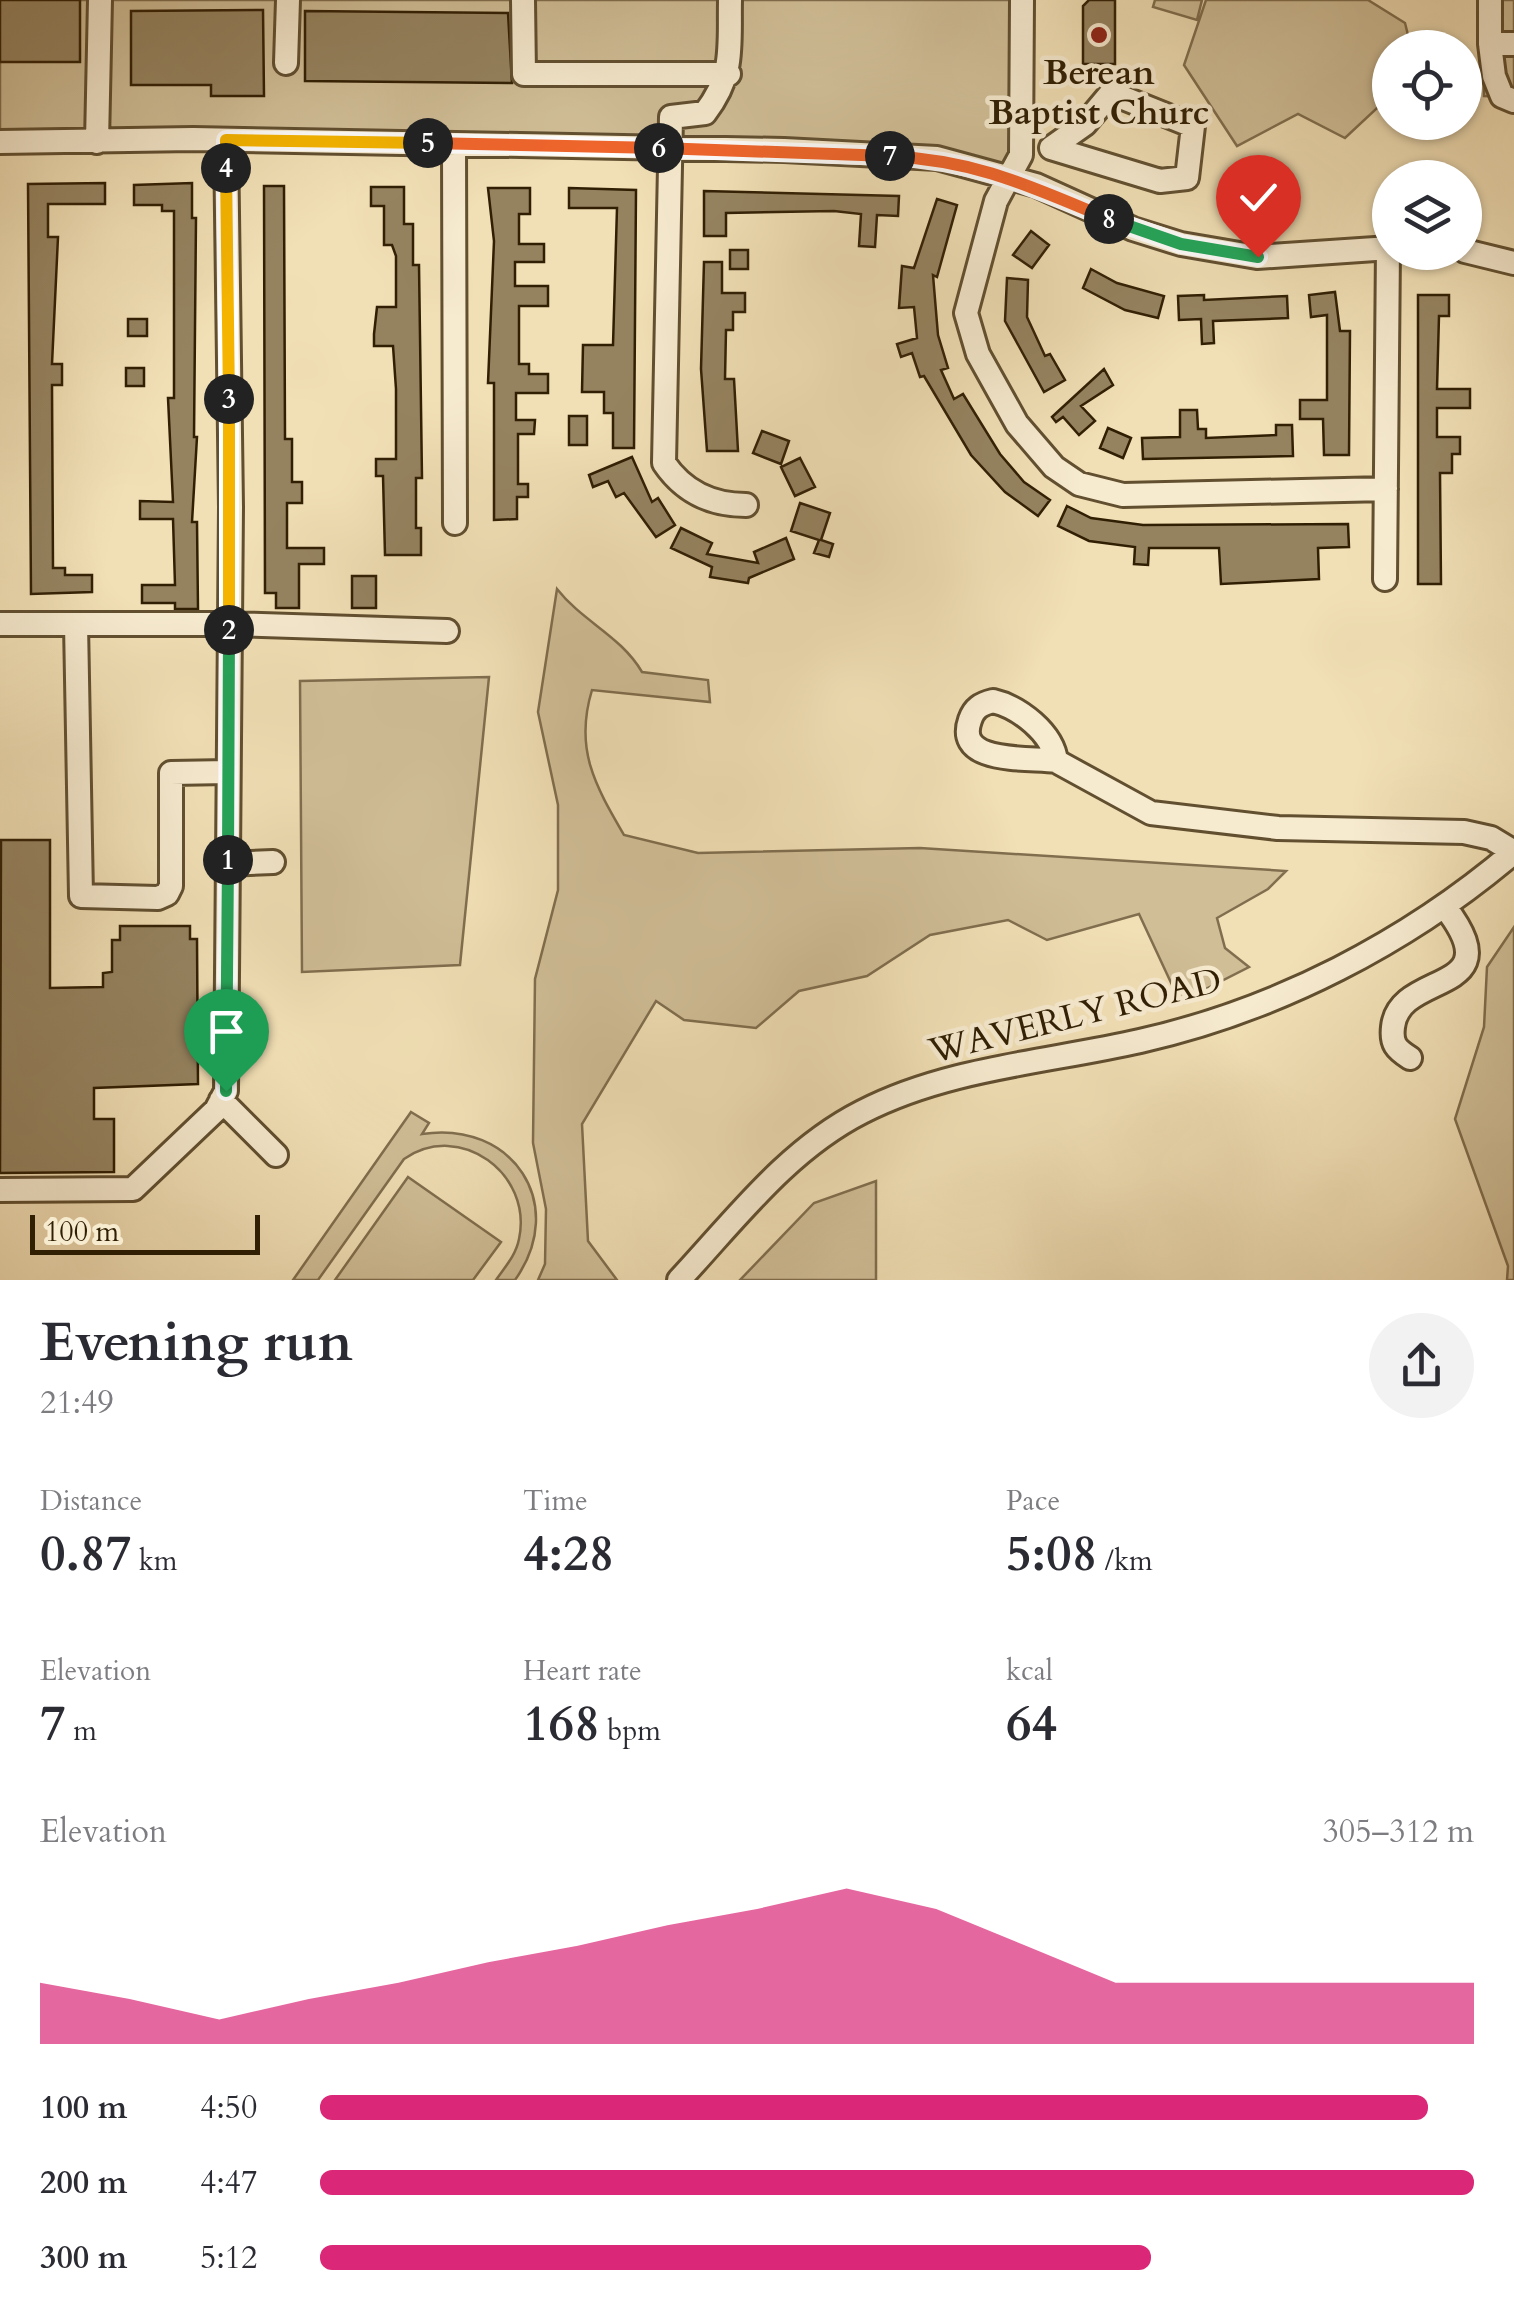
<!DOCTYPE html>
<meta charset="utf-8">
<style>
:root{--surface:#fff;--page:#f2f2f3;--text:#2b2b33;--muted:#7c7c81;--accent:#db2777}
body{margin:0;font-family:Cardo,serif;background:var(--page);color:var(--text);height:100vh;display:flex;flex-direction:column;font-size:38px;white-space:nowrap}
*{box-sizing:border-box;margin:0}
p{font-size:32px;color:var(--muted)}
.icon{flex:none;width:55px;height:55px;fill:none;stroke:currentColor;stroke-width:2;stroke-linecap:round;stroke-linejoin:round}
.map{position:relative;height:1280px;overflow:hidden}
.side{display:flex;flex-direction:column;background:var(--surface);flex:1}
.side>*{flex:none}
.controls{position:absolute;left:1372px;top:30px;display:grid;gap:20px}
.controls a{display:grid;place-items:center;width:110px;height:110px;border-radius:50%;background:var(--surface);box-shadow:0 2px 8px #0004;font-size:50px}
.scale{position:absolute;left:30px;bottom:25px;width:230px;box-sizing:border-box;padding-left:10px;border:5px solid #311f04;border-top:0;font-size:28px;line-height:35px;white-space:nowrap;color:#311f04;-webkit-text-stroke:8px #f6eacf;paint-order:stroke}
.pin{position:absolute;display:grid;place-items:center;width:85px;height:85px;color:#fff;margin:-102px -42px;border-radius:50% 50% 50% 0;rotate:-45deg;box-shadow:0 0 10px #0007}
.pin .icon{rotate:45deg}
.km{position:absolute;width:50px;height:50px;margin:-25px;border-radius:50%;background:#222;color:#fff;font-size:28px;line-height:50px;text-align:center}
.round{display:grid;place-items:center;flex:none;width:105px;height:105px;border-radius:52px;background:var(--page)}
.overview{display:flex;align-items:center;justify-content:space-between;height:170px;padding:0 40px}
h1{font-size:55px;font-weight:700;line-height:75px}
.stats{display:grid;grid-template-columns:repeat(3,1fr);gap:15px;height:170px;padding:10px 40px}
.stats div{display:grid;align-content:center}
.stats b{font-size:50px;font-weight:700}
.stats small{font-size:28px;font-weight:400}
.stats p{font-size:28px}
.chart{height:280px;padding:20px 40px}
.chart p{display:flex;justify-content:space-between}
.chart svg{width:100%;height:180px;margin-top:10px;fill:var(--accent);opacity:.7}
ul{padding:0 40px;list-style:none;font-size:32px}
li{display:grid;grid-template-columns:160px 120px 1fr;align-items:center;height:75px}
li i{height:25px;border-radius:12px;background:var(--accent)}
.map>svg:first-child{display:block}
.green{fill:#d0be97;stroke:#806e4e;stroke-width:2.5}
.building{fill:#958360;stroke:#311f04;stroke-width:2.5}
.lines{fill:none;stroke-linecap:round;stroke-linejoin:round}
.minor-casing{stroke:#614f30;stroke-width:28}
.minor{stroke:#f6eacf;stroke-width:22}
.split-1-casing{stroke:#fff;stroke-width:20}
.split-2-casing{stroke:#fff;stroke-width:20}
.split-3-casing{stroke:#fff;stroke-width:20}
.split-4-casing{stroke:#fff;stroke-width:20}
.split-5-casing{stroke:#fff;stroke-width:20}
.split-6-casing{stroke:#fff;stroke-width:20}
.split-7-casing{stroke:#fff;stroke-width:20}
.split-8-casing{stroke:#fff;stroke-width:20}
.split-9-casing{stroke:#fff;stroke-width:20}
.split-1{stroke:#22a559;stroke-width:12}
.split-2{stroke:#22a559;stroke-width:12}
.split-3{stroke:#f5b400;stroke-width:12}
.split-4{stroke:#f5b400;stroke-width:12}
.split-5{stroke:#f5b400;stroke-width:12}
.split-6{stroke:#f0652b;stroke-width:12}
.split-7{stroke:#f0652b;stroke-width:12}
.split-8{stroke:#f0652b;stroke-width:12}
.split-9{stroke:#22a559;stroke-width:12}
.poi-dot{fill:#8f2418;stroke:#f6eacf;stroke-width:4}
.labels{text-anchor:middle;stroke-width:9;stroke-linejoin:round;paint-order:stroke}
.poi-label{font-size:35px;font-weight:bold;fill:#311f04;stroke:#f6eacf}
.street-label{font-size:35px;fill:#311f04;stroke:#f6eacf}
</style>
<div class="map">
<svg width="1514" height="1280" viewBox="0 0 1514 1280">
<rect width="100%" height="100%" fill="#f1dfb5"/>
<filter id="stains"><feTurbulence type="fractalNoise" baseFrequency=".002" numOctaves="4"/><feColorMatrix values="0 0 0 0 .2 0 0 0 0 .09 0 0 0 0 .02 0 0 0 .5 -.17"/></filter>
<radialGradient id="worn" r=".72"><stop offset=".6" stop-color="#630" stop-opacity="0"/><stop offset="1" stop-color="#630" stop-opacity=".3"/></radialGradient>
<!-- green -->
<path class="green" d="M 0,0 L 1017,0 L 1009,176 L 937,158 L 0,142 Z
M 1155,0 L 1202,0 L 1197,20 L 1153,7 Z
M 1206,0 L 1368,0 L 1405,23 L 1411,47 L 1390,48 L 1390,96 L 1345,138 L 1298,114 L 1237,146 L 1184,65 Z
M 1482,0 L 1514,0 L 1514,97 L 1484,96 Z
M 557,589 C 583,622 621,636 642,672 L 708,680 L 710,702 L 592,690 C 574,749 595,785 624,835 L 698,853 L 920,848 L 1286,871 L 1268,889 L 1217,918 L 1225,948 L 1249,967 L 1180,1002 L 1139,914 L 1047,940 L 1008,920 L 930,935 L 867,976 L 799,991 L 756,1028 L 684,1020 L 656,1001 L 582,1124 L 588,1241 L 617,1280 L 538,1280 L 545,1264 L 546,1209 L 533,1143 L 535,979 L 558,890 L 558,805 L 538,712 Z
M 489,677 L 460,965 L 302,972 L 300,681 Z
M 1514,927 L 1514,1280 L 1507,1280 L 1508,1266 L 1455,1119 L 1484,1027 L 1487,967 Z
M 411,1112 L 429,1123 L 422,1134 C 512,1120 569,1204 515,1280 L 496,1280 C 505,1267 516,1255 519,1239 C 533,1174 460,1120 404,1159 L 318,1280 L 293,1280 Z
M 408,1177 L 501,1242 L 473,1280 L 335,1280 Z
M 876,1181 L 876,1280 L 740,1280 L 814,1203 Z"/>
<!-- building -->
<path class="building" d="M 0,0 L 80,0 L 80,62 L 0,62 Z
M 1089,0 L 1115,0 L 1115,64 L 1083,64 L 1083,6 Z
M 263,10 L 264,96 L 211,96 L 211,85 L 131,85 L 131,11 Z
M 305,11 L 508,13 L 512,83 L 305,81 Z
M 105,183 L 105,204 L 48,204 L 48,237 L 58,237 L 52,364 L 62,364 L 62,385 L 52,385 L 53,568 L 65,568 L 65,575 L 92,575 L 92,592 L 31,594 L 28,184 Z
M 192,183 L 192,218 L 196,218 L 194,437 L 197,437 L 192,522 L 197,522 L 198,609 L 175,609 L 175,603 L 142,603 L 142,585 L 175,585 L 173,519 L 140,519 L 140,501 L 173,502 L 168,398 L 174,398 L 174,211 L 162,211 L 162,205 L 134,205 L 134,185 Z
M 264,186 L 284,186 L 285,439 L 292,439 L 292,482 L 302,482 L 302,503 L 287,503 L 287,548 L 324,548 L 324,564 L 299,564 L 299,608 L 276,608 L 276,593 L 265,593 Z
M 371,187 L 404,187 L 404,224 L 413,224 L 413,265 L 419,265 L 422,478 L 416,478 L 416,528 L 421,528 L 421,555 L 385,555 L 383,476 L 376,476 L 376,459 L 396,459 L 396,389 L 393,346 L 374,346 L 374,334 L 377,307 L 396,307 L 396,256 L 392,245 L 384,245 L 384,206 L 371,206 Z
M 488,188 L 530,188 L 530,214 L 519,214 L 519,244 L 544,244 L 544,262 L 515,262 L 515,286 L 548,286 L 548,306 L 519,306 L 519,364 L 529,364 L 529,374 L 548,374 L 548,393 L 516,393 L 516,420 L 535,420 L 534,434 L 518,434 L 518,484 L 528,484 L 528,497 L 517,497 L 517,519 L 494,520 L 494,383 L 488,383 L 494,241 Z
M 569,188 L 636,190 L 634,448 L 613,448 L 613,413 L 604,413 L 604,392 L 582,392 L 583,345 L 613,345 L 617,208 L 569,208 Z
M 704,191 L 899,196 L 898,216 L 877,215 L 875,247 L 859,246 L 861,214 L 834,211 L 726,213 L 726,236 L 704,236 Z
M 937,199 L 957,205 L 937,277 L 933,275 L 938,335 L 948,368 L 941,370 L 954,399 L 963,394 L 1000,454 L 1024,482 L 1050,500 L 1038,516 L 1005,492 L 971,455 L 924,376 L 920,377 L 912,353 L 901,357 L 897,344 L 917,338 L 914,307 L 899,308 L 902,266 L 914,268 Z
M 1031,231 L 1049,245 L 1032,268 L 1013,255 Z
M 730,250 L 748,250 L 748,269 L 730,269 Z
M 704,262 L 722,262 L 722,293 L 745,293 L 745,312 L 733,312 L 733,330 L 726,330 L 725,379 L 734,379 L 738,451 L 707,451 L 701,369 Z
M 1091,269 L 1117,283 L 1164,296 L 1158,318 L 1125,310 L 1083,288 Z
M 1007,278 L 1028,280 L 1027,317 L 1045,356 L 1050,354 L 1065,380 L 1044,392 L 1005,321 Z
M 1335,292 L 1340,331 L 1350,331 L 1349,455 L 1324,455 L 1323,419 L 1300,419 L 1300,400 L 1327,400 L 1327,315 L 1311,317 L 1309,295 Z
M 1204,295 L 1204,300 L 1287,296 L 1288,318 L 1213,321 L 1214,343 L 1202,344 L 1201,319 L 1179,320 L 1178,296 Z
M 1418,295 L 1449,295 L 1449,316 L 1439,316 L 1437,389 L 1470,389 L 1470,408 L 1437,408 L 1437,437 L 1460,437 L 1460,454 L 1452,454 L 1452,473 L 1440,473 L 1441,584 L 1418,584 Z
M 128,319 L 147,319 L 147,336 L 128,336 Z
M 126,368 L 144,368 L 144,386 L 126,386 Z
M 1104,369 L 1113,385 L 1081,406 L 1095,421 L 1079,435 L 1063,417 L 1056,422 L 1052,417 Z
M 1180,410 L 1197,410 L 1198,429 L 1206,429 L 1206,438 L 1276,435 L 1276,425 L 1292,425 L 1293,456 L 1143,459 L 1142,438 L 1180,437 Z
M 569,416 L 587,416 L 587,445 L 569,445 Z
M 1108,428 L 1131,438 L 1123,458 L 1100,448 Z
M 762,431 L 789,441 L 781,464 L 753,453 Z
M 632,457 L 652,502 L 658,498 L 675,525 L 656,537 L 624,493 L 616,497 L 608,481 L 593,487 L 589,475 Z
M 800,458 L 815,487 L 795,496 L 781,467 Z
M 800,503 L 830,513 L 821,540 L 833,544 L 829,557 L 814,553 L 819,540 L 791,531 Z
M 1067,506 L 1091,518 L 1143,525 L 1348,524 L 1349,547 L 1318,548 L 1319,579 L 1221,584 L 1219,548 L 1149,548 L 1148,565 L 1134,564 L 1135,547 L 1089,541 L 1058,526 Z
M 681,528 L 712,543 L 707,554 L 758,563 L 754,552 L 786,538 L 794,559 L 749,578 L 748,583 L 710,577 L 712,567 L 671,548 Z
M 352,576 L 376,576 L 376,608 L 352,608 Z
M 1,840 L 50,840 L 50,988 L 103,987 L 103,973 L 112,972 L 112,940 L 120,940 L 120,926 L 190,926 L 190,939 L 197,939 L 198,1084 L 94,1088 L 94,1119 L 114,1119 L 114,1172 L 0,1173 Z"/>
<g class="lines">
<!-- minor casing -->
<g class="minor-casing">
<path id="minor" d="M 523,0 L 524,74 L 729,74
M 730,0 C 729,47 735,74 705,113 L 671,117 L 664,463 C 683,491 710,505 746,505
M 1022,0 L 1021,155 L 996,201 L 966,313 L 978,354 L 1017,424 L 1054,467 L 1079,484 L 1123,495 L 1386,489
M 1490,0 L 1490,44
M 1514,44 L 1490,44 L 1494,76 L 1502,96 L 1514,101
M 286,63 L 288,0
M 1111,93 L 1193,126 L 1187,178 L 1160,181 L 1051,148 L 1085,124 Z
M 0,142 L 193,139 L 784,150 L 937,158 L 1036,185 L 1133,229 L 1181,244 L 1257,257 L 1390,248
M 97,142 L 100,0
M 454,144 L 455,523
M 1465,251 L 1514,263
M 1385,579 L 1388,248
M 0,624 L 229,624 L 447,631
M 76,624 L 81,896 L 158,898 L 167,894 L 171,886 L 171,773 L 228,772
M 993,701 C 1019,707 1053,733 1056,761 C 1030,757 954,765 970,720 C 974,708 981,704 993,701 Z
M 1056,761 L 1151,813 L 1278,828 L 1464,832 L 1491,838 L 1514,852
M 228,864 L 273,862
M 1410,1058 C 1396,1049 1391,1044 1393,1027 C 1399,969 1514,997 1445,907
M 221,1100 L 276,1155
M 0,1190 L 133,1189 L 216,1110 L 226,1091 L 231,507 L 226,140
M 679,1280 C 735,1220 787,1150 862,1112 C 947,1068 1048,1062 1140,1041 C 1277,1010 1407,943 1514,852"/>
</g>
<!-- minor -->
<use href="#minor" class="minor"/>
</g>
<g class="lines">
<!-- split-1 casing -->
<g class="split-1-casing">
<path id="split-1" d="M 226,1091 L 228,860"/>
</g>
<!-- split-2 casing -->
<g class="split-2-casing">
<path id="split-2" d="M 228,860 L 229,630"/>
</g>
<!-- split-3 casing -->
<g class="split-3-casing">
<path id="split-3" d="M 229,399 L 229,630"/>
</g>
<!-- split-4 casing -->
<g class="split-4-casing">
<path id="split-4" d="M 226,168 L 229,399"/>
</g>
<!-- split-5 casing -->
<g class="split-5-casing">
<path id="split-5" d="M 226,168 L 226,140 L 428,143"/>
</g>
<!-- split-6 casing -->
<g class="split-6-casing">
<path id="split-6" d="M 428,143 L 659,148"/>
</g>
<!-- split-7 casing -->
<g class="split-7-casing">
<path id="split-7" d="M 659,148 L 890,156"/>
</g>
<!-- split-8 casing -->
<g class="split-8-casing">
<path id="split-8" d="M 890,156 C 979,161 1029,186 1109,219"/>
</g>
<!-- split-9 casing -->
<g class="split-9-casing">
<path id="split-9" d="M 1109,219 L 1181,244 L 1258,257"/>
</g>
<!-- split-1 -->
<use href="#split-1" class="split-1"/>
<!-- split-2 -->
<use href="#split-2" class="split-2"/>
<!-- split-3 -->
<use href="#split-3" class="split-3"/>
<!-- split-4 -->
<use href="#split-4" class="split-4"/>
<!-- split-5 -->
<use href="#split-5" class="split-5"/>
<!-- split-6 -->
<use href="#split-6" class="split-6"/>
<!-- split-7 -->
<use href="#split-7" class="split-7"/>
<!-- split-8 -->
<use href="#split-8" class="split-8"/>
<!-- split-9 -->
<use href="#split-9" class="split-9"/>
</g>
<!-- markers -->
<circle class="poi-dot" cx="1099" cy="35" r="10"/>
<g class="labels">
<!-- poi labels -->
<g class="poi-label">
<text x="1099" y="84">Berean<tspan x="1099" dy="40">Baptist Churc</tspan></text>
</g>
<!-- street labels -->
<g class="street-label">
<text transform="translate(1075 1015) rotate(-14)" y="12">WAVERLY ROAD</text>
</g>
</g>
<rect width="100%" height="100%" filter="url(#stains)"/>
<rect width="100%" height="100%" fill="url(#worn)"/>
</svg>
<div class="controls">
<a><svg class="icon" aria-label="locate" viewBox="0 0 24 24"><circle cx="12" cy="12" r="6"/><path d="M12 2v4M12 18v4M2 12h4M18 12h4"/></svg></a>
<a><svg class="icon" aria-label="layers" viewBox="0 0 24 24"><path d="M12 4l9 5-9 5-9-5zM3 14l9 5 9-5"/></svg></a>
</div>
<div class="scale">100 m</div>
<div class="pin" style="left:226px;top:1091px;background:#1e9e55"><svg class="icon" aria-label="arrive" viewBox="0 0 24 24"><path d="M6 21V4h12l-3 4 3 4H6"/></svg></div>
<div class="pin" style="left:1258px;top:257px;background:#d93025"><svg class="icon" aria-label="check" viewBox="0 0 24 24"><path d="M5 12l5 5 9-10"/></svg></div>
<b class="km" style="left:228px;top:860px">1</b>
<b class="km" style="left:229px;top:630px">2</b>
<b class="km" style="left:229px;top:399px">3</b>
<b class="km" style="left:226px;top:168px">4</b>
<b class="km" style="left:428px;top:143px">5</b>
<b class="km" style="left:659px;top:148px">6</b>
<b class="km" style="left:890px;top:156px">7</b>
<b class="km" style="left:1109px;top:219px">8</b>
</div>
<section class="side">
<div class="overview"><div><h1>Evening run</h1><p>21:49</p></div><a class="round"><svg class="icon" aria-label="share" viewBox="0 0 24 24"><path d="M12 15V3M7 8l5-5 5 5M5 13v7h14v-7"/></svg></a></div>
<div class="stats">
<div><p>Distance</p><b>0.87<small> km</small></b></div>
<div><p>Time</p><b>4:28</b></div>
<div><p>Pace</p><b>5:08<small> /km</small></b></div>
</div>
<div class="stats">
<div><p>Elevation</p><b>7<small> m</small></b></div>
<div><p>Heart rate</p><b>168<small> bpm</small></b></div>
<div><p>kcal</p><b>64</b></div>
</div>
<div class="chart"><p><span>Elevation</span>305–312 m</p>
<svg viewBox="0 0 160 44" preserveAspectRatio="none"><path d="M0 44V29L10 33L20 38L30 33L40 29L50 24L60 20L70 15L80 11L90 6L100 11L110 20L120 29L130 29L140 29L150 29L160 29V44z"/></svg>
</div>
<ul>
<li><b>100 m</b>4:50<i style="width:96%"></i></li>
<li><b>200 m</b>4:47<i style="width:100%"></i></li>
<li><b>300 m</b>5:12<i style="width:72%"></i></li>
</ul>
</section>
